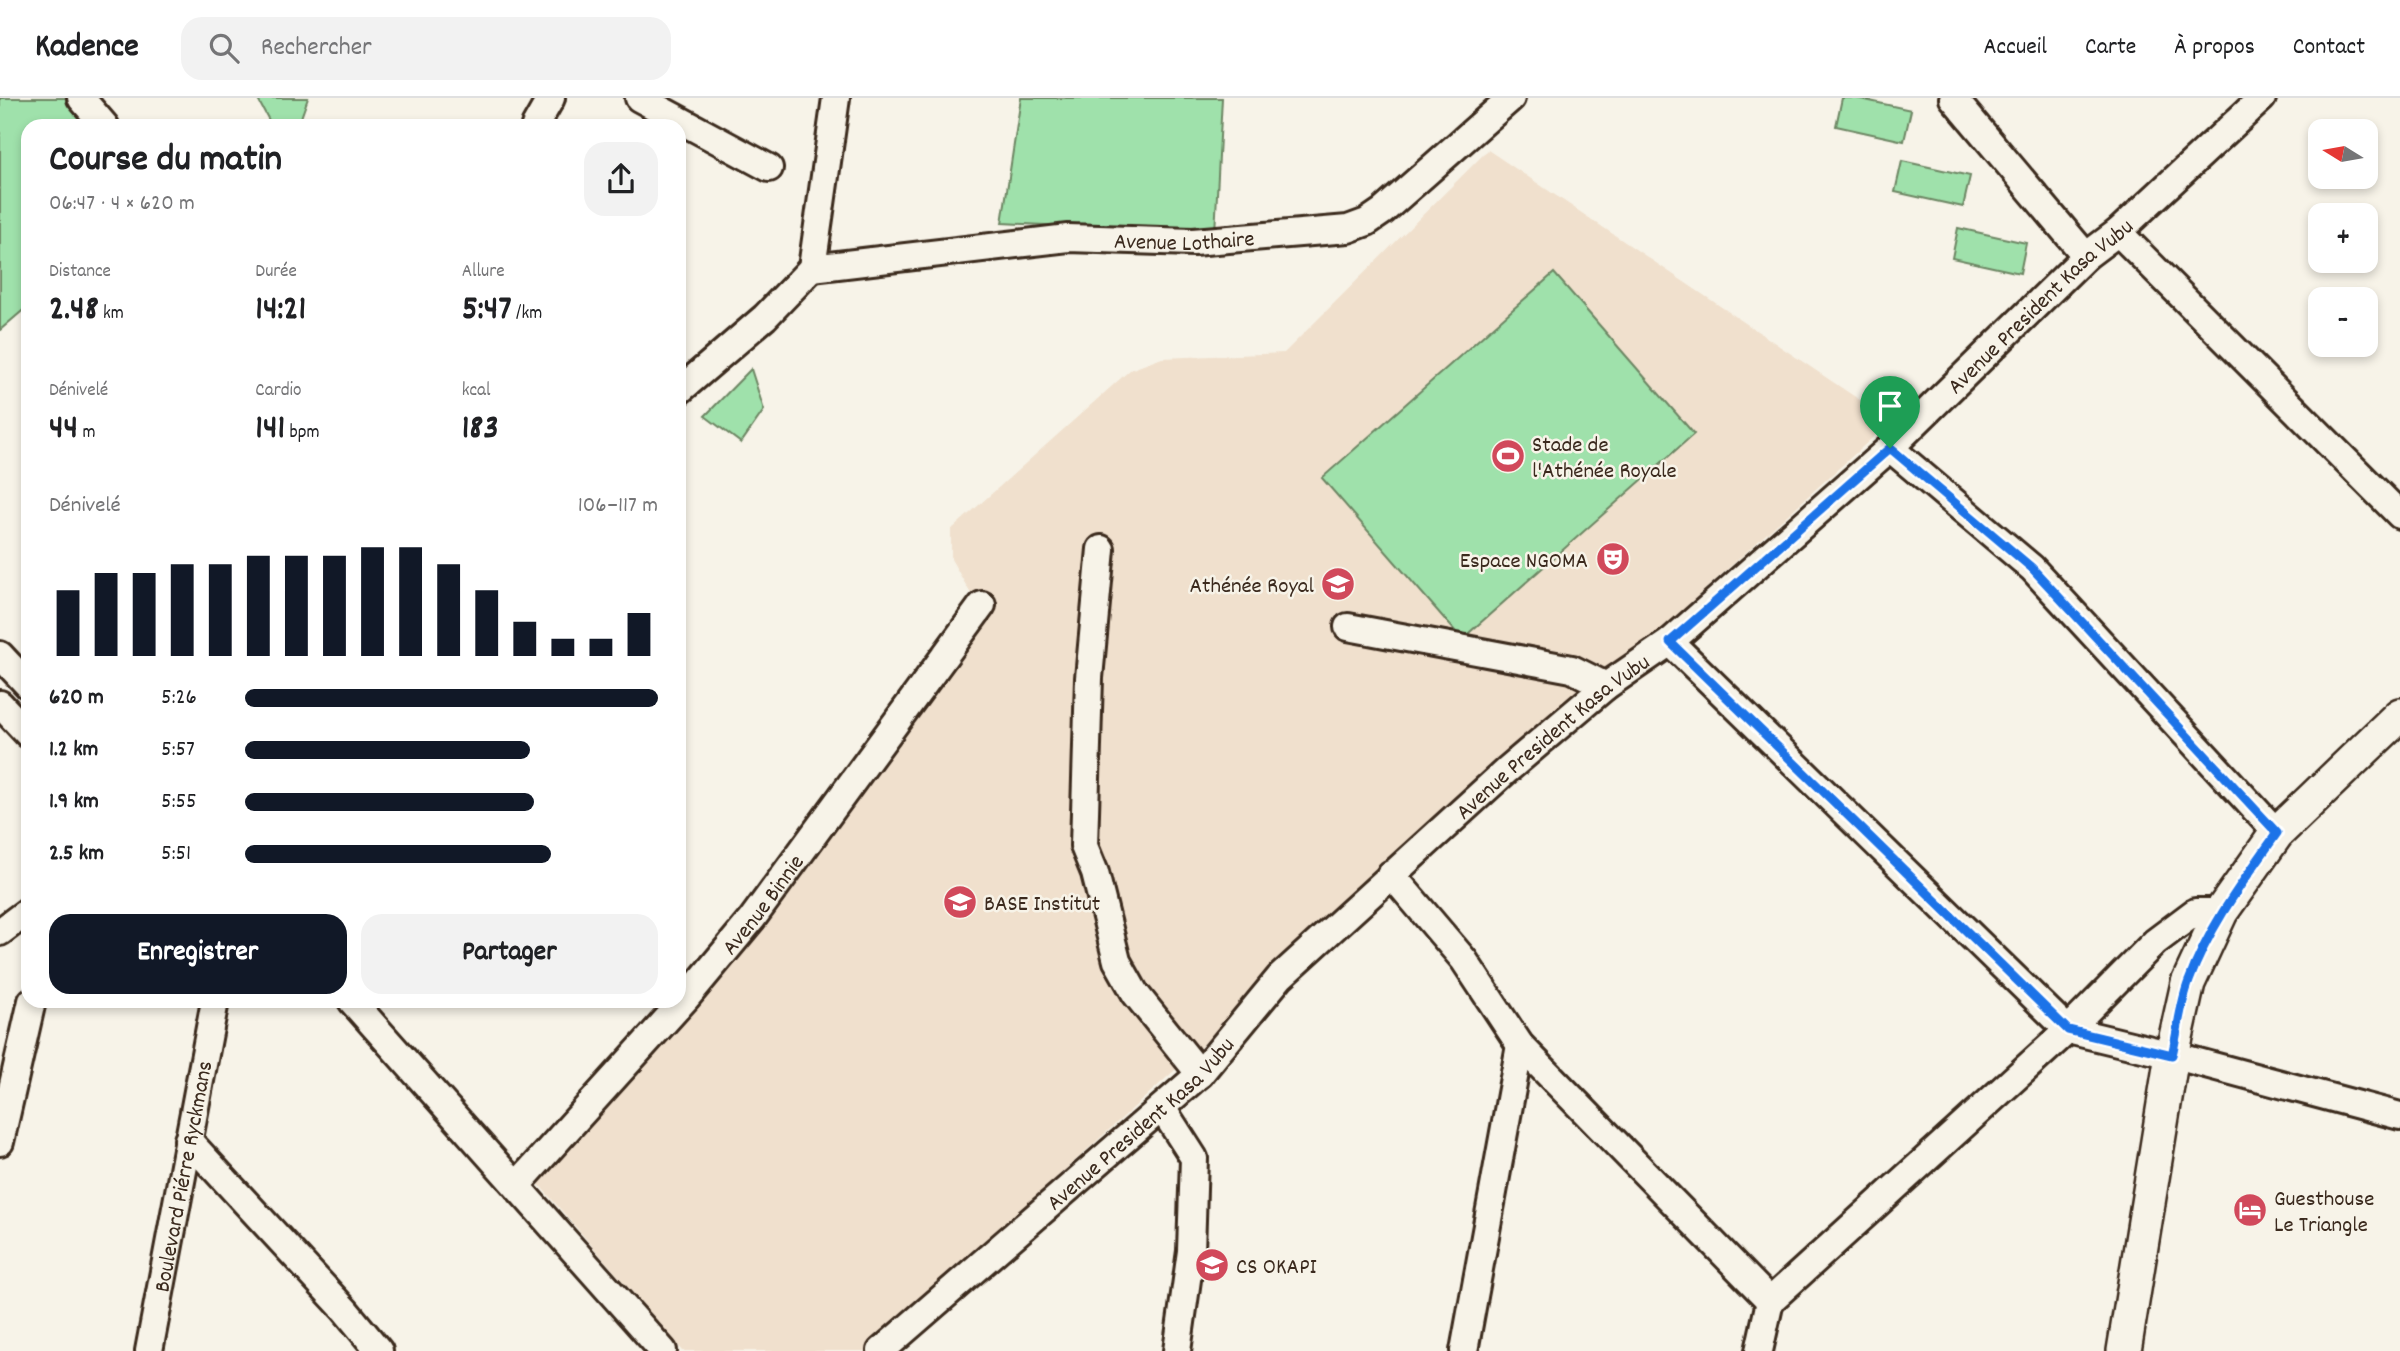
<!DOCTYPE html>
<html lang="fr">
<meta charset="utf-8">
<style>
:root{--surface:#fff;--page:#f2f2f2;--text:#202124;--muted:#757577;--line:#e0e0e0;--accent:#111827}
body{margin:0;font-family:Dekko,sans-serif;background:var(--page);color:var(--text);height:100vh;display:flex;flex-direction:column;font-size:26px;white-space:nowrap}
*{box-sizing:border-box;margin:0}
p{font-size:23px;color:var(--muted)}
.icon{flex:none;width:38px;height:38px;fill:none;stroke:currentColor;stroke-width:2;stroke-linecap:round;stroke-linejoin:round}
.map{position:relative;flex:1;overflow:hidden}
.sheet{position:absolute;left:21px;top:21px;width:665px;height:889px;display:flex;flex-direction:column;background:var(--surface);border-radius:21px;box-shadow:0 4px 10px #0003}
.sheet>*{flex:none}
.needle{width:46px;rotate:281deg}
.buttons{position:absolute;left:2308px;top:21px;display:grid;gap:14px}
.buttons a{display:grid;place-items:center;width:70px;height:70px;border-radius:14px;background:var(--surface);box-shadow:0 4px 10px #0003;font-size:35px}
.pin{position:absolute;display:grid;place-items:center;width:60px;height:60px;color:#fff;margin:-72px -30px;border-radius:50% 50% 50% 0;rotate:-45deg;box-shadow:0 0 7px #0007}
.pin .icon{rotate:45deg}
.round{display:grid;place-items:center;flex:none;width:74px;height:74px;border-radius:21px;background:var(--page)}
.head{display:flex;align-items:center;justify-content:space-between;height:119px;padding:0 28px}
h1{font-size:38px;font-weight:700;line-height:52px}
.metrics{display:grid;grid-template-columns:repeat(3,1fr);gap:10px;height:119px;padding:7px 28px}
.metrics div{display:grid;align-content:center}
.metrics b{font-size:35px;font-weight:700}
.metrics small{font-size:19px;font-weight:400}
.metrics p{font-size:19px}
.chart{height:196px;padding:14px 28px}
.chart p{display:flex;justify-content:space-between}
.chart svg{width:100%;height:126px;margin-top:7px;stroke:var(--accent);stroke-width:6}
.primary-button{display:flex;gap:14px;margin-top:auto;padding:14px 28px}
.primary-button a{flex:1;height:80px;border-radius:21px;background:var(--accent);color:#fff;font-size:28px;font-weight:700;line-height:80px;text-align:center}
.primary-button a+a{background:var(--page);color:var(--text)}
ul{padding:0 28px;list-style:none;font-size:23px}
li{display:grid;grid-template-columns:112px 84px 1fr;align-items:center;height:52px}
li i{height:18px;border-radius:9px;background:var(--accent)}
header{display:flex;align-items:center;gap:42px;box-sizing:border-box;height:98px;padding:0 35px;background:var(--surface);border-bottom:2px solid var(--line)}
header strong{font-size:33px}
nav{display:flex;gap:38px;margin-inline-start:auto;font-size:24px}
.search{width:490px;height:63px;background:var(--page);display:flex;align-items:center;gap:18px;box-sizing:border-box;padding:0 24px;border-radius:21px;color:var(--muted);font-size:26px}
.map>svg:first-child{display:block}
.built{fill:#f0e0cd}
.green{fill:#9fe1ab;stroke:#6d8664;stroke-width:2}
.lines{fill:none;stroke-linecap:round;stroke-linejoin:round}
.minor-casing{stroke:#3b2a1e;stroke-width:32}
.major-casing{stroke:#3b2a1e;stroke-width:38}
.minor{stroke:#f7f3e8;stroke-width:26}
.major{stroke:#f7f3e8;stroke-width:33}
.route-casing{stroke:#fff;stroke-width:14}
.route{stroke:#1a73e8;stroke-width:9}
.labels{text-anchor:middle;stroke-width:5;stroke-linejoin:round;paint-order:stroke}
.street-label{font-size:23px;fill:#3b2a1e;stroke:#f7f3e8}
.poi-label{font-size:23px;fill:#3b2a1e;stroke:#f7f3e8;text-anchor:start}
</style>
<header>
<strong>Kadence</strong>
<div class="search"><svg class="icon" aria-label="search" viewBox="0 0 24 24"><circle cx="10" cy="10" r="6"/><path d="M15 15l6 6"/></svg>Rechercher</div>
<nav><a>Accueil</a><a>Carte</a><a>À propos</a><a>Contact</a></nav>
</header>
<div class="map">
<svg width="2400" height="1253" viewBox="0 0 2400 1253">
<rect width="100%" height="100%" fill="#f7f3e8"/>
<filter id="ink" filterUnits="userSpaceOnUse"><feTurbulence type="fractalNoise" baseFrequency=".0143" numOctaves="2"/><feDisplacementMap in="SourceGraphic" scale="14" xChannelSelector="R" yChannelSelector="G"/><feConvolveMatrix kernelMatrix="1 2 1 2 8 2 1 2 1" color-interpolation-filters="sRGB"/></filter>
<g filter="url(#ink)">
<!-- built -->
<path class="built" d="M 1488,52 L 1891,323 L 865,1253 L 683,1253 L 529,1075 L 675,903 L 979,510 L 951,461 L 951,432 L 1130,272 L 1162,260 L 1284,255 Z"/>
<!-- green -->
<path class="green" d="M 0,0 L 84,0 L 108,28 L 28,28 L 28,208 L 0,232 Z
M 257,0 L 308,0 L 298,28 L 272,28 Z
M 1021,0 L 1222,0 L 1215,135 L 1002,125 Z
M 1842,0 L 1856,0 L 1911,12 L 1904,43 L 1836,28 Z
M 1902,63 L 1970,78 L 1963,109 L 1895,94 Z
M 1958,130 L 2026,145 L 2020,175 L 1952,160 Z
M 1554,175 L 1694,336 L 1462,541 L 1322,380 Z
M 751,271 L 764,312 L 741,345 L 705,318 Z"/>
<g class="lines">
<!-- minor casing -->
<g class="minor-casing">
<g id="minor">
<path d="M 81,0 L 105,28"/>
<path d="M 639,0 L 769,70"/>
<path d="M 1953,0 L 2086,158"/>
<path d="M 535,28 L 551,0"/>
<path d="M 2118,134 L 2400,417"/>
<path id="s1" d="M 812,170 L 1068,140 L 1193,144 L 1348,131 L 1367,124 L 1383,113 L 1511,0"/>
<path d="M 812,170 L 836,0"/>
<path d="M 679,293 L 765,219 L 812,170"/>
<path d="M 1890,350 L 2032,470 L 2277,735"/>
<path d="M 1101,451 L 1089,580 L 1084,748 L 1095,775 L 1117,863 L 1135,895 L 1200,976"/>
<path d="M 1348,529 L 1572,571 L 1606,588"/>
<path d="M 1670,544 L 2068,932 L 2172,957 L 2400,1018"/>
<path d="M 0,557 L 28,587"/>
<path d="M 0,606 L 28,636"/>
<path d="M 1391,776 L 1464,862 L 1520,947 L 1770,1203"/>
<path d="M 0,834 L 28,813"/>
<path d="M 352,903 L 663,1253"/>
<path d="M 1162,1010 L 1194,1060 L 1191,1153 L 1177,1253"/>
<path d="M 188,1042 L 345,1212 L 379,1253"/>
<path d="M 0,1044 L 32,903"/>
<path id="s2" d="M 517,1087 L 687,899 L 752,821 L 982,507"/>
<path id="s3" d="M 149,1253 L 215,903"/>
<path id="s4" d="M 881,1253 L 1200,976 L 1280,879 L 1507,672 L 1606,588 L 1670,544 L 1890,350 L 2086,158 L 2118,134 L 2262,0"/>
<path d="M 1464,1253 L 1520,947"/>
<path d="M 1759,1253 L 1770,1203 L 2068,932 L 2155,844 L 2195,814 L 2221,814"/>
</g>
</g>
<!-- major casing -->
<g class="major-casing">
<path id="major" d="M 2124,1253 L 2172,957 L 2188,885 L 2221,814 L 2277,735 L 2400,617"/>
</g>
<!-- minor -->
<use href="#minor" class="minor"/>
<!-- major -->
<use href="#major" class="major"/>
</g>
</g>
<g class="lines" filter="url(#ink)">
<!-- route casing -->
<g class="route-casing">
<path id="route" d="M 1890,350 L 2032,470 L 2277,735 C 2244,782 2209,828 2189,883 C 2180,906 2178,933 2172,957 L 2068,932 L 1670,544 Z"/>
</g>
<!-- route -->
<use href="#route" class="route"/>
</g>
<!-- icons -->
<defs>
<g id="stadium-disc" transform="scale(1.75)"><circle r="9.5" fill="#d1495b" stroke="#f7f3e8"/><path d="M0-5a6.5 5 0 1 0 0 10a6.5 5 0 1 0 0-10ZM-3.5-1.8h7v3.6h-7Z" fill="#fff"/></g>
<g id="theatre-disc" transform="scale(1.75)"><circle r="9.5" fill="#d1495b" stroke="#f7f3e8"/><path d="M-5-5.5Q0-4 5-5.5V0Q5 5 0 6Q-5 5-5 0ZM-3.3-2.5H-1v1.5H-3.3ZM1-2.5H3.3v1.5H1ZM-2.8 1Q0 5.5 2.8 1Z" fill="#fff"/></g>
<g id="school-disc" transform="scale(1.75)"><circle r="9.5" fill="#d1495b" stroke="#f7f3e8"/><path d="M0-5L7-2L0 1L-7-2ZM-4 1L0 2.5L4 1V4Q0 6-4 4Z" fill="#fff"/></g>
<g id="hotel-disc" transform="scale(1.75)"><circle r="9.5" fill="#d1495b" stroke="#f7f3e8"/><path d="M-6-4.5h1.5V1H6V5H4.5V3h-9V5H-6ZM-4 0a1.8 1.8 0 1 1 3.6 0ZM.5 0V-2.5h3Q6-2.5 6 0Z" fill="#fff"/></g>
</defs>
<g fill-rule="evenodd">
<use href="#stadium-disc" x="1508" y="358"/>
<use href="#theatre-disc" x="1613" y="461"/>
<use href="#school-disc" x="1338" y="486"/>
<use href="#school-disc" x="960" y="804"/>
<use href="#hotel-disc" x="2250" y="1112"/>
<use href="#school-disc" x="1212" y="1167"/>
</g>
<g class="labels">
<!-- street labels -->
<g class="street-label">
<text dy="8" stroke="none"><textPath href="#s1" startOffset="374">Avenue Lothaire</textPath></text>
<text dy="8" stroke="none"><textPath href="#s4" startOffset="1563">Avenue President Kasa Vubu</textPath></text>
<text dy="8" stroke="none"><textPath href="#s4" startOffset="912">Avenue President Kasa Vubu</textPath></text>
<text dy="8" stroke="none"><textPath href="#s2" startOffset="373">Avenue Binnie</textPath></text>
<text dy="8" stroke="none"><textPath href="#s4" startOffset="345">Avenue President Kasa Vubu</textPath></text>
<text dy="8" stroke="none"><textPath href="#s3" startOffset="178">Boulevard Piérre Ryckmans</textPath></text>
</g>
<!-- poi labels -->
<g class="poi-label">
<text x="1532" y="353">Stade de<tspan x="1532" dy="26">l'Athénée Royale</tspan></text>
<text x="1588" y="469" text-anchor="end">Espace NGOMA</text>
<text x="1314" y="494" text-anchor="end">Athénée Royal</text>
<text x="984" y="812">BASE Institut</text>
<text x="2274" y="1107">Guesthouse<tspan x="2274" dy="26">Le Triangle</tspan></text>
<text x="1236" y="1175">CS OKAPI</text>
</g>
</g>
</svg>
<div class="buttons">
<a><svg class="needle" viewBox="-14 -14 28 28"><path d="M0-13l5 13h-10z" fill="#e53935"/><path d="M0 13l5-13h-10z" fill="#757577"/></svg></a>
<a>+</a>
<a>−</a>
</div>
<div class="pin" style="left:1890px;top:350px;background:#1e9e55"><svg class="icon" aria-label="arrive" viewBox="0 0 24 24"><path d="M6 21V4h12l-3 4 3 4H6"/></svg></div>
<section class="sheet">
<div class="head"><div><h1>Course du matin</h1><p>06:47 · 4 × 620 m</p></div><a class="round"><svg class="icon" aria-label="share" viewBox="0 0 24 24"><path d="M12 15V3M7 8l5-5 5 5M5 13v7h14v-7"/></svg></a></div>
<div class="metrics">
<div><p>Distance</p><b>2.48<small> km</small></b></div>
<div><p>Durée</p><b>14:21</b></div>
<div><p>Allure</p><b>5:47<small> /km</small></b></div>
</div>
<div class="metrics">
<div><p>Dénivelé</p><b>44<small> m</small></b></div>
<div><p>Cardio</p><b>141<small> bpm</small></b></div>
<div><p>kcal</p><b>183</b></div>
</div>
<div class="chart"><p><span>Dénivelé</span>106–117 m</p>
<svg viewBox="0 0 160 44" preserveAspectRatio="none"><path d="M5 44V21M15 44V15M25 44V15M35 44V12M45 44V12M55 44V9M65 44V9M75 44V9M85 44V6M95 44V6M105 44V12M115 44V21M125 44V32M135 44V38M145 44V38M155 44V29"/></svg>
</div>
<ul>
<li><b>620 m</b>5:26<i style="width:100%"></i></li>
<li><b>1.2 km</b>5:57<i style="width:69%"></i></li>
<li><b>1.9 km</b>5:55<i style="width:70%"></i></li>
<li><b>2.5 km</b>5:51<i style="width:74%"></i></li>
</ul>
<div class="primary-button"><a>Enregistrer</a><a>Partager</a></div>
</section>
</div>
